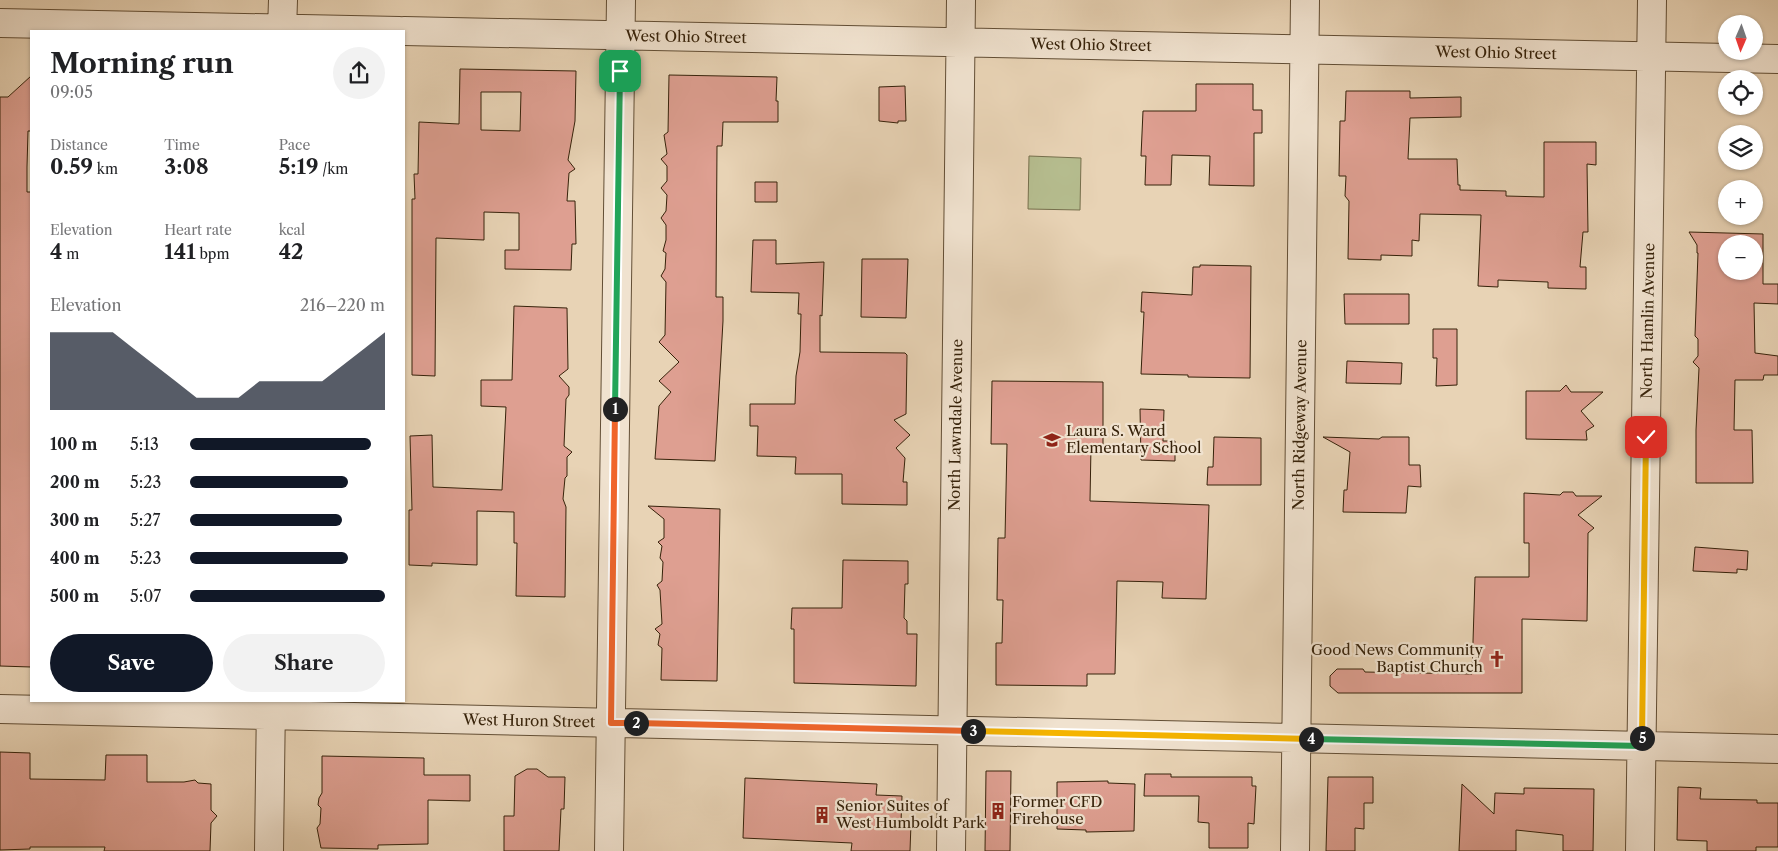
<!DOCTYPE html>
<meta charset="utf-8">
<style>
:root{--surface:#fff;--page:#f2f2f2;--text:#202124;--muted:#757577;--accent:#111827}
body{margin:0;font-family:"Libre Caslon Text",serif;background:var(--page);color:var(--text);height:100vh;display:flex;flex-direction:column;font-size:19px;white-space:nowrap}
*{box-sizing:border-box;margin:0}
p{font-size:16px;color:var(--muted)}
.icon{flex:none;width:28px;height:28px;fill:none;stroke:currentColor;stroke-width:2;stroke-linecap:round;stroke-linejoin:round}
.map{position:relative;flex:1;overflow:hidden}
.sheet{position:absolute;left:30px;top:30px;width:375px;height:672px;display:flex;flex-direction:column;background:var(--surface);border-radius:0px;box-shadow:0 1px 4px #0004}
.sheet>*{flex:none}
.needle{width:32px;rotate:182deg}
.tools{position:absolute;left:1718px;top:15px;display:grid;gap:10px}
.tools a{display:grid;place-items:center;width:45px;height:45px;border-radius:50%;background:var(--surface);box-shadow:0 1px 4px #0004;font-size:25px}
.pin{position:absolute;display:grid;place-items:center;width:42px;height:42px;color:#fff;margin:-21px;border-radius:10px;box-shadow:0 2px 8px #0006}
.km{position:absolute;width:25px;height:25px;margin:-12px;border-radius:50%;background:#222;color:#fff;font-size:14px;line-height:25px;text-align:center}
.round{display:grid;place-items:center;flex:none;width:52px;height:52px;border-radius:26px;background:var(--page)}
.summary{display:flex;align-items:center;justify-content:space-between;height:85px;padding:0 20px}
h1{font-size:28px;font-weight:800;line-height:38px}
.figures{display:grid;grid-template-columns:repeat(3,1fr);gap:8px;height:85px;padding:5px 20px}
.figures div{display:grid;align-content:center}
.figures b{font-size:21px;font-weight:800}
.figures small{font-size:14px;font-weight:400}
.figures p{font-size:14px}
.chart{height:140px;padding:10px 20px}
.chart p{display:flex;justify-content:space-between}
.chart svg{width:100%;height:90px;margin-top:5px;fill:var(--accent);opacity:.7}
.action{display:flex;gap:10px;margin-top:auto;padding:10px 20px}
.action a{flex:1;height:58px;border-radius:30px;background:var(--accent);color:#fff;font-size:20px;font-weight:800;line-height:58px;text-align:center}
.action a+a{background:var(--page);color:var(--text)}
ul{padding:0 20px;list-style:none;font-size:16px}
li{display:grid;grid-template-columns:80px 60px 1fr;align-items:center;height:38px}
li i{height:12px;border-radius:6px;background:var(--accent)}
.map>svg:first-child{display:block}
.green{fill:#b5bc8e;stroke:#766f4c}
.building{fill:#de9f91;stroke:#36220a;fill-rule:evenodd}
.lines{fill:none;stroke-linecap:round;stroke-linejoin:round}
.minor-casing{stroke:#624e35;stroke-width:30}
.minor{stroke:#f0e2cf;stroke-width:28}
.split-1-casing{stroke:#fff;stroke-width:10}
.split-2-casing{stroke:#fff;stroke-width:10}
.split-3-casing{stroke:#fff;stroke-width:10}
.split-4-casing{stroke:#fff;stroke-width:10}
.split-5-casing{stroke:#fff;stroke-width:10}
.split-6-casing{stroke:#fff;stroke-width:10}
.split-1{stroke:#22a559;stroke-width:6}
.split-2{stroke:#f0652b;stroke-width:6}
.split-3{stroke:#f0652b;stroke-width:6}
.split-4{stroke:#f5b400;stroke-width:6}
.split-5{stroke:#22a559;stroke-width:6}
.split-6{stroke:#f5b400;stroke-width:6}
.labels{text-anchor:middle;stroke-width:4.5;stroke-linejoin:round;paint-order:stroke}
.street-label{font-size:15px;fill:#36220a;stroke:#f0e2cf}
.poi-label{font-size:15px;fill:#36220a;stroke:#f0e2cf;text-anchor:start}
</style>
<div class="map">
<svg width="1778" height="851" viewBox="0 0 1778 851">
<rect width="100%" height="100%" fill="#e8d3b5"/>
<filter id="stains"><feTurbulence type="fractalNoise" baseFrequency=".004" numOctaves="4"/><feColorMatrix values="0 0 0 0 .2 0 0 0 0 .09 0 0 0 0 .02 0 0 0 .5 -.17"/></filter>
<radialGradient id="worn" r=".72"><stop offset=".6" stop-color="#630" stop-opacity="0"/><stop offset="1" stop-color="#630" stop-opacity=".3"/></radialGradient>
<!-- green -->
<path class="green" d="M 1029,156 L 1081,158 L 1080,210 L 1028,209 Z"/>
<!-- building -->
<path class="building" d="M 460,69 L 576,71 L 575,121 L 568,160 L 575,169 L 569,173 L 567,201 L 575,201 L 576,244 L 572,244 L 571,270 L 505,269 L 505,250 L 519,250 L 519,213 L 484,212 L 484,240 L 436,238 L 435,376 L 412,375 L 412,199 L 415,199 L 414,174 L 418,174 L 419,122 L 459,124 ZM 481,92 L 521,92 L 520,131 L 481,130 Z
M 669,75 L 777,77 L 776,101 L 778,101 L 778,122 L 723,122 L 722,146 L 717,146 L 716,297 L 723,297 L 723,321 L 715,461 L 655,459 L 659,406 L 671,392 L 659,381 L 679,362 L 659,342 L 665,335 L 666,282 L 661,276 L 665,269 L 666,253 L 663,251 L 666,240 L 666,225 L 661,218 L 666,211 L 667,195 L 661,188 L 667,181 L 667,166 L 661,159 L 667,154 L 664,135 L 668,132 Z
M 31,76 L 31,131 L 28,131 L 27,167 L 27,192 L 31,192 L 31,667 L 0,666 L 0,97 L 8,97 Z
M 1196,84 L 1253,84 L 1253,110 L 1262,110 L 1262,133 L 1254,133 L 1254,186 L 1209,185 L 1210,156 L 1172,155 L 1171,185 L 1145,185 L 1146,156 L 1141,156 L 1143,111 L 1196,111 Z
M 905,86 L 906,121 L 898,121 L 898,123 L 879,121 L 879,87 Z
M 1346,91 L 1410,91 L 1410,98 L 1461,97 L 1461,117 L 1410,118 L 1408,159 L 1457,159 L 1458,185 L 1460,185 L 1460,190 L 1506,191 L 1506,196 L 1544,197 L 1544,142 L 1596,142 L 1596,165 L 1587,164 L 1588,232 L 1583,232 L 1580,267 L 1586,267 L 1586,289 L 1548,288 L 1548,282 L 1498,280 L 1498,287 L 1478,286 L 1481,215 L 1420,214 L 1419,241 L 1412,240 L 1412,256 L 1381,255 L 1381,260 L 1348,259 L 1349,201 L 1345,196 L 1346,176 L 1339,176 L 1340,121 L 1345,121 Z
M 755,182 L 777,182 L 777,202 L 755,202 Z
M 1689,232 L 1763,234 L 1763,284 L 1778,284 L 1778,304 L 1754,303 L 1755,353 L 1778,356 L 1778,375 L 1764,375 L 1763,380 L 1735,380 L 1734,430 L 1752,430 L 1753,483 L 1696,483 L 1696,430 L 1699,368 L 1693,362 L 1698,356 L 1698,339 L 1695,336 L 1698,253 L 1697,253 L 1697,245 ZM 1726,244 L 1754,244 L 1754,271 L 1726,271 Z
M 753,240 L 776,240 L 776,264 L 824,262 L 822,316 L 820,315 L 820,352 L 905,353 L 907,355 L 906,414 L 894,420 L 910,435 L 896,448 L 905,458 L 903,482 L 907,482 L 907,505 L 842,504 L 842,474 L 795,474 L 796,457 L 757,456 L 758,426 L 750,426 L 750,404 L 795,404 L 796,376 L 800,352 L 801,314 L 798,314 L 799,293 L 751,292 Z
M 862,259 L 908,259 L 906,318 L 861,317 Z
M 1200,265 L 1251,266 L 1250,378 L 1188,377 L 1188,375 L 1141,374 L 1144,312 L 1141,312 L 1142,292 L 1192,295 L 1193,267 L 1200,267 Z
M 1344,294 L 1409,294 L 1409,324 L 1345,324 Z
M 514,306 L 567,308 L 568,369 L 559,376 L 569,387 L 569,395 L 566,399 L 564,446 L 572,452 L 567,457 L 567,476 L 565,478 L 563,499 L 566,507 L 565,597 L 516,596 L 517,543 L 514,543 L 514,512 L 477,511 L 477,565 L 432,563 L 432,566 L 409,565 L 409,510 L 412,510 L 410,436 L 432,435 L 433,487 L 502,490 L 506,407 L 481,406 L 481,380 L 512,380 Z
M 1433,329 L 1457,329 L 1457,385 L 1436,386 L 1437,358 L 1433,358 Z
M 1347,361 L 1402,363 L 1401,384 L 1346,383 Z
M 992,381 L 1103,382 L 1103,446 L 1091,446 L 1090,501 L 1209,505 L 1206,599 L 1162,598 L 1163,582 L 1117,581 L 1115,674 L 1087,674 L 1087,686 L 996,685 L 996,643 L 1002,643 L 1003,600 L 997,600 L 998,538 L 1005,538 L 1007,444 L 991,444 Z
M 1566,385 L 1571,392 L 1603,392 L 1581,411 L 1594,426 L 1586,431 L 1587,440 L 1526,439 L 1526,391 L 1560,391 Z
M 1140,409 L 1164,410 L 1163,441 L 1175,441 L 1175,461 L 1141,460 Z
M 1214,437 L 1261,438 L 1261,485 L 1207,485 L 1208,467 L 1213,467 Z
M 1323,437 L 1379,439 L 1382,437 L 1409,437 L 1409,465 L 1420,465 L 1421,487 L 1408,486 L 1406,513 L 1343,512 L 1344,490 L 1347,490 L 1350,452 Z
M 1563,492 L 1573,492 L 1576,496 L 1602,496 L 1578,515 L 1594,528 L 1588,533 L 1587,621 L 1522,619 L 1522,693 L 1338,693 L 1330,686 L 1330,676 L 1337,669 L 1363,669 L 1365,672 L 1472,674 L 1475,577 L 1529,577 L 1529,543 L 1524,543 L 1524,493 L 1560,495 Z
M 648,506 L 720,509 L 717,681 L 661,680 L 662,648 L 658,645 L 660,634 L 655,629 L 662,624 L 660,590 L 657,585 L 662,581 L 663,562 L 660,558 L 662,546 L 658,542 L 664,538 L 664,519 Z
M 1695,547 L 1748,551 L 1747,570 L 1737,569 L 1737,573 L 1693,571 Z
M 843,560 L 908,561 L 908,584 L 905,584 L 904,618 L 907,621 L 907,634 L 917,634 L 916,686 L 794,683 L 794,629 L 791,629 L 792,608 L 842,608 Z
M 0,752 L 30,753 L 30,779 L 105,780 L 106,755 L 147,755 L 147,782 L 184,782 L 195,780 L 198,783 L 211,784 L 211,810 L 217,816 L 211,823 L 210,851 L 104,851 L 105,847 L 30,847 L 30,849 L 0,850 Z
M 322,756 L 424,758 L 424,775 L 470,775 L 470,801 L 428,800 L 428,844 L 378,845 L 378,849 L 321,848 L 317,828 L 320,824 L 321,808 L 318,805 L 319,798 L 322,793 Z
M 527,769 L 537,769 L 548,777 L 565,777 L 564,809 L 561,809 L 559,851 L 504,851 L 504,816 L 514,816 L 515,776 Z
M 986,771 L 1011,771 L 1010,851 L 985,851 Z
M 1145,774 L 1171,774 L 1171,777 L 1252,777 L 1252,786 L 1256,786 L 1254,824 L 1248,823 L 1248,848 L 1209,848 L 1209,823 L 1198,822 L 1199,796 L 1144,796 Z
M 1328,777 L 1373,777 L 1373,803 L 1364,803 L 1364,829 L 1355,828 L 1355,851 L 1326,851 Z
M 745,778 L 877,784 L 876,795 L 902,796 L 901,822 L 911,823 L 910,851 L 851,851 L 852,843 L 743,838 Z
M 1108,781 L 1108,783 L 1135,784 L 1134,831 L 1086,832 L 1086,830 L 1057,829 L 1057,782 Z
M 1462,784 L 1494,814 L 1495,793 L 1524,794 L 1524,788 L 1594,789 L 1593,851 L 1563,851 L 1563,835 L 1516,830 L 1516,851 L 1459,851 Z
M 1678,787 L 1701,788 L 1700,799 L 1757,800 L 1757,803 L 1778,803 L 1778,847 L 1756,847 L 1756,851 L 1707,851 L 1707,841 L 1677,840 Z"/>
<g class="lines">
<!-- minor casing -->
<g class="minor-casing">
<path id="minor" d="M 0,23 L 399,31
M 282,31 L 283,0
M 404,31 L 1778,59
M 0,709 L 1778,749
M 269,851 L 271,701
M 609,851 L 621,0
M 951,851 L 961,0
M 1295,851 L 1305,0
M 1640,851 L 1652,0"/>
</g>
<!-- minor -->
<use href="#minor" class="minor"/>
</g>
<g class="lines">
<!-- split-1 casing -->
<g class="split-1-casing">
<path id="split-1" d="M 615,409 L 620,71"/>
</g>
<!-- split-2 casing -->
<g class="split-2-casing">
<path id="split-2" d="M 615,409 L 611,723 L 636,723"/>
</g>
<!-- split-3 casing -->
<g class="split-3-casing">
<path id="split-3" d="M 636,723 L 973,731"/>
</g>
<!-- split-4 casing -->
<g class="split-4-casing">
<path id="split-4" d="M 973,731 L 1311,739"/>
</g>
<!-- split-5 casing -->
<g class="split-5-casing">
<path id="split-5" d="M 1311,739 L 1642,746 L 1642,738"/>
</g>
<!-- split-6 casing -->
<g class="split-6-casing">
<path id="split-6" d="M 1642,738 L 1646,437"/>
</g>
<!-- split-1 -->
<use href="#split-1" class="split-1"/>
<!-- split-2 -->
<use href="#split-2" class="split-2"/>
<!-- split-3 -->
<use href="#split-3" class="split-3"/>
<!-- split-4 -->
<use href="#split-4" class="split-4"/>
<!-- split-5 -->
<use href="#split-5" class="split-5"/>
<!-- split-6 -->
<use href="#split-6" class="split-6"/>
</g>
<!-- icons -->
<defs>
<g id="school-bare" transform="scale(1.35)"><path d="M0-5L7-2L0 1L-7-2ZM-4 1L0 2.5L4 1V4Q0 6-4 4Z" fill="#8f2418" stroke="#f0e2cf" stroke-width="2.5" paint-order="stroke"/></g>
<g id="church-bare" transform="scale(1.35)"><path d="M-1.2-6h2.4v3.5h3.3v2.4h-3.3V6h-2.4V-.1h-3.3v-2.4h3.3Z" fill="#8f2418" stroke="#f0e2cf" stroke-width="2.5" paint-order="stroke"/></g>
<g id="building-bare" transform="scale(1.35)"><path d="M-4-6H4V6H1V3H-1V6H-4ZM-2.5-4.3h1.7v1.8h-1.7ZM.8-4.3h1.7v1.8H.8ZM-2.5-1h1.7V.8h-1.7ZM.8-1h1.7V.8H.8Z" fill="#8f2418" stroke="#f0e2cf" stroke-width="2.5" paint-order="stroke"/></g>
</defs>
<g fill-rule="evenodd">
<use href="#school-bare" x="1052" y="440"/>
<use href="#church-bare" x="1497" y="659"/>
<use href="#building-bare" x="998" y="811"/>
<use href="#building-bare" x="822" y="815"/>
</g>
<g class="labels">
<!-- street labels -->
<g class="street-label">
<text transform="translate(686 37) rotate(1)" y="5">West Ohio Street</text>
<text transform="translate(1091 45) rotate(1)" y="5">West Ohio Street</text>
<text transform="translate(1496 53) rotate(1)" y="5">West Ohio Street</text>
<text transform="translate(1648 321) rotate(-89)" y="5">North Hamlin Avenue</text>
<text transform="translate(956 425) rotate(-89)" y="5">North Lawndale Avenue</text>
<text transform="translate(1300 425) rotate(-89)" y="5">North Ridgeway Avenue</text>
<text transform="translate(529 721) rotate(1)" y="5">West Huron Street</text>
</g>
<!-- poi labels -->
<g class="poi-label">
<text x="1066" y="436">Laura S. Ward<tspan x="1066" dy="17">Elementary School</tspan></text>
<text x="1483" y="655" text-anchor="end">Good News Community<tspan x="1483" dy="17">Baptist Church</tspan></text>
<text x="1012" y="807">Former CFD<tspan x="1012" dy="17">Firehouse</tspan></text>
<text x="836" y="811">Senior Suites of<tspan x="836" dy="17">West Humboldt Park</tspan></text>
</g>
</g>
<rect width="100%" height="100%" filter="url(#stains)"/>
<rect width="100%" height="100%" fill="url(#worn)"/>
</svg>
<div class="tools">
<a><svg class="needle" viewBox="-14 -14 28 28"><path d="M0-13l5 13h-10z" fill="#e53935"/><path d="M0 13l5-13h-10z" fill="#757577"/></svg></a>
<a><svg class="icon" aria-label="locate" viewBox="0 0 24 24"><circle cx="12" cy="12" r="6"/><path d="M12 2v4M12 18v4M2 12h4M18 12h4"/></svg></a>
<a><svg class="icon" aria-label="layers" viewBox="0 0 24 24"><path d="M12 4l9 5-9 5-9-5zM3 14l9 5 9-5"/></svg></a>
<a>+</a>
<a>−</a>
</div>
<div class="pin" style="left:620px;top:71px;background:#1e9e55"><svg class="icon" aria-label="arrive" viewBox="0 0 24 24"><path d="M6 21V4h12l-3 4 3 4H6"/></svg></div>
<div class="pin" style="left:1646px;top:437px;background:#d93025"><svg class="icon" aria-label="check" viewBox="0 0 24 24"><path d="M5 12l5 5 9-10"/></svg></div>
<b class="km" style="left:615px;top:409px">1</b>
<b class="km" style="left:636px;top:723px">2</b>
<b class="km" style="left:973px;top:731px">3</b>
<b class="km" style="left:1311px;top:739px">4</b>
<b class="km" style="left:1642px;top:738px">5</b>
<section class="sheet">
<div class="summary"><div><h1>Morning run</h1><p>09:05</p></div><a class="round"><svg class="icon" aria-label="share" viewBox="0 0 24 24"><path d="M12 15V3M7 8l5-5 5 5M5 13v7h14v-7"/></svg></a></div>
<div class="figures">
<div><p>Distance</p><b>0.59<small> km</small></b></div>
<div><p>Time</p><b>3:08</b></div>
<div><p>Pace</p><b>5:19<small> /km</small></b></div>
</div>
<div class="figures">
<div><p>Elevation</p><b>4<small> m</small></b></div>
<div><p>Heart rate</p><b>141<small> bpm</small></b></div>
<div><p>kcal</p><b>42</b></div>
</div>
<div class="chart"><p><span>Elevation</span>216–220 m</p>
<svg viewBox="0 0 160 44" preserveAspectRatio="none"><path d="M0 44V6L10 6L20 6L30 6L40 14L50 22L60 30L70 38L80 38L90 38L100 30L110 30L120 30L130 30L140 22L150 14L160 6V44z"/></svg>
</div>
<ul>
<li><b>100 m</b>5:13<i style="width:93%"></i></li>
<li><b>200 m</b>5:23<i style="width:81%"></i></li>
<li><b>300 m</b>5:27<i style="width:78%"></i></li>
<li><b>400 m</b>5:23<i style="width:81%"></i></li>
<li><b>500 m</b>5:07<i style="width:100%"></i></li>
</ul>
<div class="action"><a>Save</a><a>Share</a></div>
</section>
</div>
